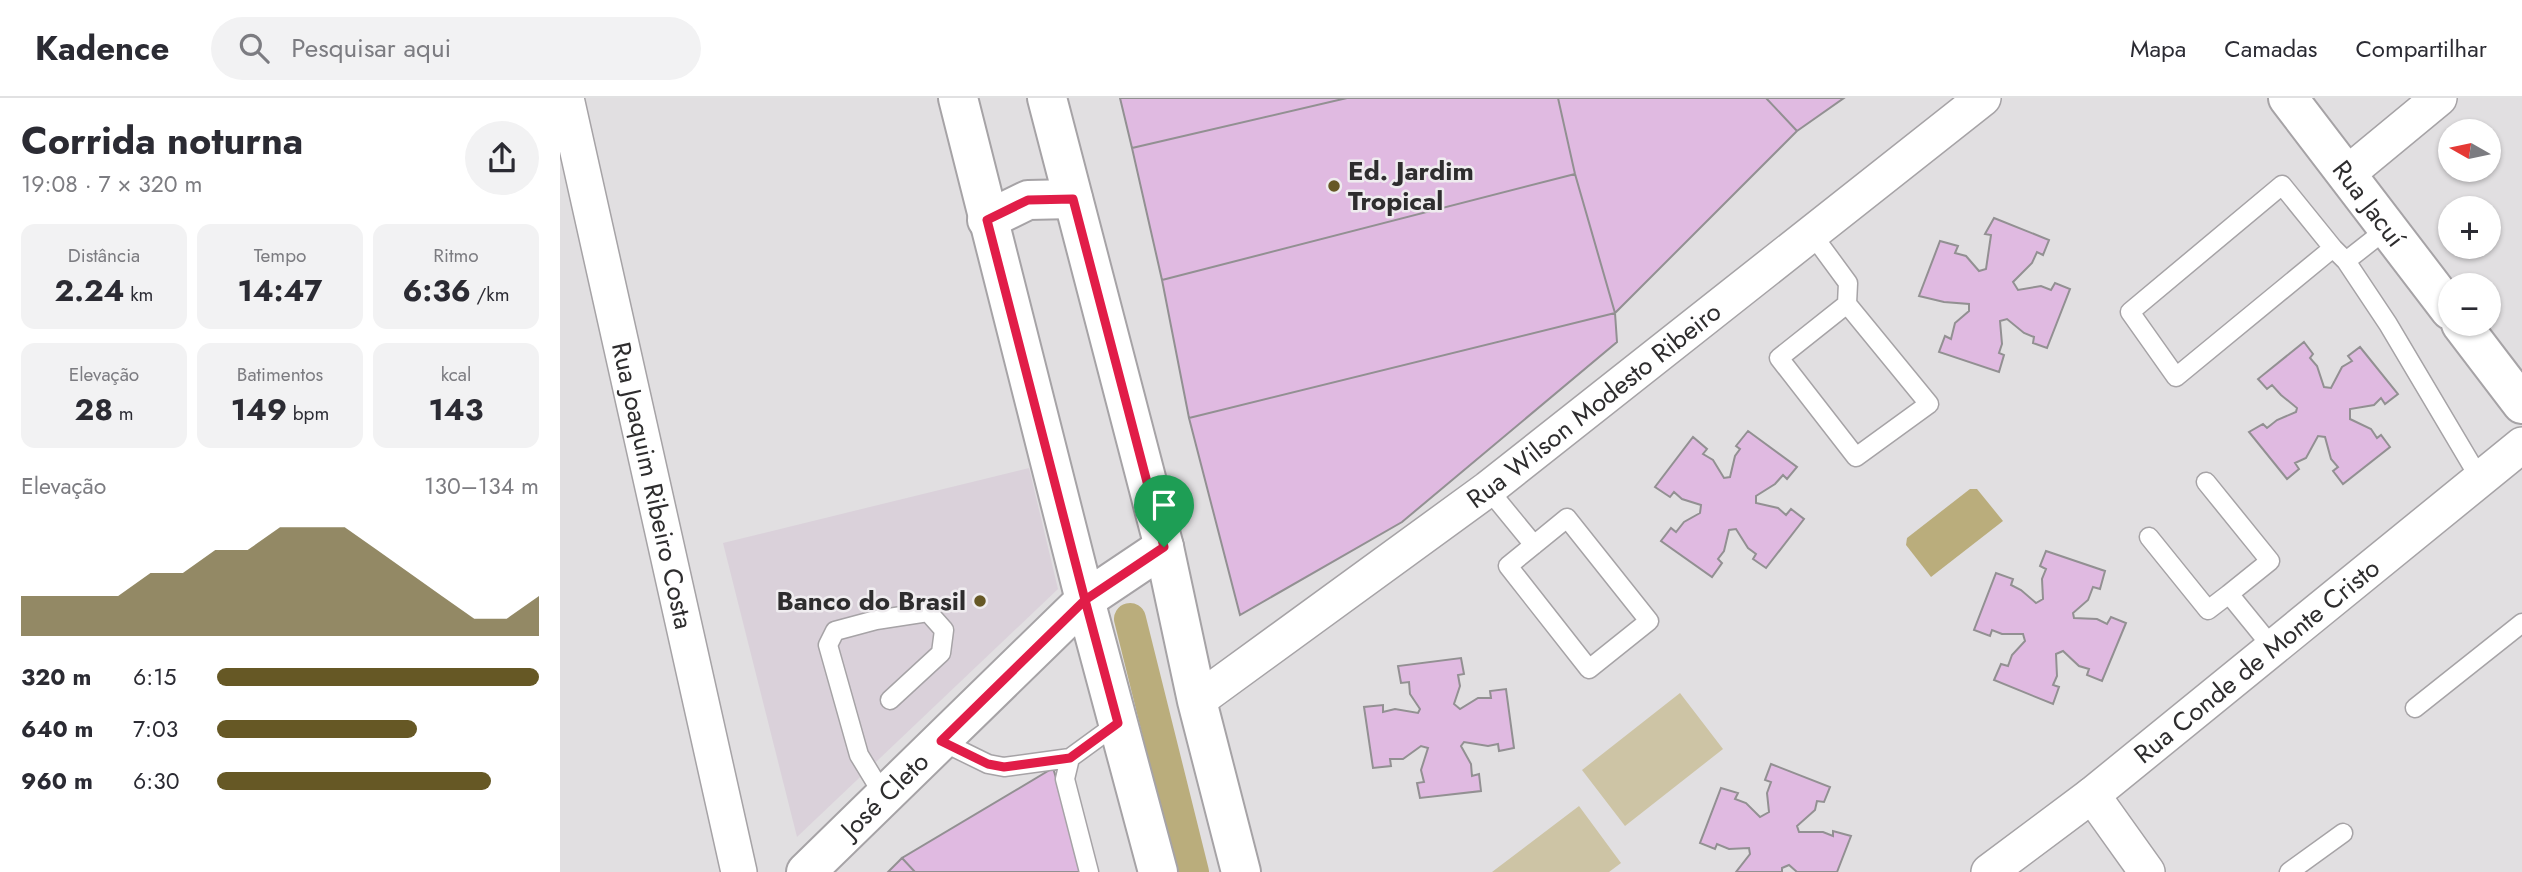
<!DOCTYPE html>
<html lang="pt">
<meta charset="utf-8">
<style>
:root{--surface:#fff;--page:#f2f2f3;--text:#2b2b33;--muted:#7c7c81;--line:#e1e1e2;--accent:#665825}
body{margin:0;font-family:Jost,sans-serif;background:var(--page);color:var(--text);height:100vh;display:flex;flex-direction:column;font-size:26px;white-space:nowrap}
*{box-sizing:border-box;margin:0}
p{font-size:23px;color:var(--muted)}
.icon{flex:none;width:38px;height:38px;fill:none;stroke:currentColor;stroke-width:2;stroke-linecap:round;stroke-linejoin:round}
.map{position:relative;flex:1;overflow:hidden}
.side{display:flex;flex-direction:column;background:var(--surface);width:560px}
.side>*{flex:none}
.needle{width:46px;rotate:279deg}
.buttons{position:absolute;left:1878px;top:21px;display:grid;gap:14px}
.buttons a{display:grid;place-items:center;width:63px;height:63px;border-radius:50%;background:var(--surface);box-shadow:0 2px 5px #0004;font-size:35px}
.pin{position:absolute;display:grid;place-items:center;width:60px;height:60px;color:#fff;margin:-72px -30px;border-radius:50% 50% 50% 0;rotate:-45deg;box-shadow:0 0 7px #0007}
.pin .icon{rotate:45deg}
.round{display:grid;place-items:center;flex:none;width:74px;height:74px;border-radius:37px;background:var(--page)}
.overview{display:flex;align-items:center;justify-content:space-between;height:119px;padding:0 21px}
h1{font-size:38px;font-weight:700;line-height:52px}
.metrics{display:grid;grid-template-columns:repeat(3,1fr);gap:10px;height:119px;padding:7px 21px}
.metrics div{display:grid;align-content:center;border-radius:14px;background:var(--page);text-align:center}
.metrics b{font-size:30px;font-weight:700}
.metrics small{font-size:19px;font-weight:400}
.metrics p{font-size:19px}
.chart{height:196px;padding:14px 21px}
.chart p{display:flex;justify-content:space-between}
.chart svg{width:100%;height:126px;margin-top:7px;fill:var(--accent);opacity:.7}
ul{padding:0 21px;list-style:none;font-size:23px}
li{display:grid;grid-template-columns:112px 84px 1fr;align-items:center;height:52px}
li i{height:18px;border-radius:9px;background:var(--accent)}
header{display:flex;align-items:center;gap:42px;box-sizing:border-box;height:98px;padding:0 35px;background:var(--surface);border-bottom:2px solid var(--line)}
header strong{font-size:33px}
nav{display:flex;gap:38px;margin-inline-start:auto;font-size:24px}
.search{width:490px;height:63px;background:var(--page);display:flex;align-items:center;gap:18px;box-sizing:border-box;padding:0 24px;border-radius:38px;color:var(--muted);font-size:26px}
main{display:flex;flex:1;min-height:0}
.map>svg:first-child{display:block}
.built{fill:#dad1da}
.green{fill:#cdc4a5}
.water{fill:#baad7c}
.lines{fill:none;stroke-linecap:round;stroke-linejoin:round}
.canal{stroke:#baad7c;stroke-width:32}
.building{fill:#e0bae1;stroke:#929092;stroke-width:2}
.service-casing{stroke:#a6a3a6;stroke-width:21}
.minor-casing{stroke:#a6a3a6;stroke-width:38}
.tertiary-casing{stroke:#a6a3a6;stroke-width:42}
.secondary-casing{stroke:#a6a3a6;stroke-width:42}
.service{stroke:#fff;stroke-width:18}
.minor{stroke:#fff;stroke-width:35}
.tertiary{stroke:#fff;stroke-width:38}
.secondary{stroke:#fff;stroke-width:38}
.route-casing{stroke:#fff;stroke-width:14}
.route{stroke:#e11d48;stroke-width:9}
.poi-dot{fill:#665825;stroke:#efecef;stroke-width:2.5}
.labels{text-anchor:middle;stroke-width:5;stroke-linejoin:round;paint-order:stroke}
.poi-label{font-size:26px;font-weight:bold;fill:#2e2d2e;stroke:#efecef;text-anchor:start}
.street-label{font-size:26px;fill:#2e2d2e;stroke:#efecef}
</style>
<header>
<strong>Kadence</strong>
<div class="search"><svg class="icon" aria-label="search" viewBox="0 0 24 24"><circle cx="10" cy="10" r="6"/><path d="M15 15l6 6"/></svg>Pesquisar aqui</div>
<nav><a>Mapa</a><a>Camadas</a><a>Compartilhar</a></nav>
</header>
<main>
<section class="side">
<div class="overview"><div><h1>Corrida noturna</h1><p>19:08 · 7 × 320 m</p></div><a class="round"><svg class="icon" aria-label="share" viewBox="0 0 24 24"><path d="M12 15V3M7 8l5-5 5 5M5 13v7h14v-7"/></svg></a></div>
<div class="metrics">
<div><p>Distância</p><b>2.24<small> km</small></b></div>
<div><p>Tempo</p><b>14:47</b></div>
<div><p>Ritmo</p><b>6:36<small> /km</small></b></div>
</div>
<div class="metrics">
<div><p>Elevação</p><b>28<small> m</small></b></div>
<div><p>Batimentos</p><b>149<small> bpm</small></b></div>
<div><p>kcal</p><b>143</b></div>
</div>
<div class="chart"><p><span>Elevação</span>130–134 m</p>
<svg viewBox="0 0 160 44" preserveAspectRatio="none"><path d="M0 44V30L10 30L20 30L30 30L40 22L50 22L60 14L70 14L80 6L90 6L100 6L110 14L120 22L130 30L140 38L150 38L160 30V44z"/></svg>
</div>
<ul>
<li><b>320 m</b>6:15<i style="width:100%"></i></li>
<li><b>640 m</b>7:03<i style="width:62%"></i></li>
<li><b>960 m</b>6:30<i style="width:85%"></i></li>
</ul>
</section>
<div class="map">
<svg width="1962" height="774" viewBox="0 0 1962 774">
<rect width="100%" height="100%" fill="#e1dfe1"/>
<!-- built -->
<path class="built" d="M 469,370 L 498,491 L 237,739 L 163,445 Z"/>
<!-- green -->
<path class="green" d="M 1120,595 L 1163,651 L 1065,728 L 1022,672 Z
M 1019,708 L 1061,765 L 1049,774 L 932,774 Z"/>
<!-- water -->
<path class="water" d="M 1410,391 L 1417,391 L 1443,423 L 1371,479 L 1346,447 L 1347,440 Z"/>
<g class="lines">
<!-- canal -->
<path class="canal" d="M 570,521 L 633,774"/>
</g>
<!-- building -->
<path class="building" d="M 560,0 L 787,0 L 572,50 Z
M 787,0 L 998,0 L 1015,76 L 602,182 L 572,50 Z
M 998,0 L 1206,0 L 1237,33 L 1055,215 L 1015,76 Z
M 1206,0 L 1284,0 L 1237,33 Z
M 1015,76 L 1055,215 L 629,320 L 602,182 Z
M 1434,120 L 1489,142 L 1483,157 L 1477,154 L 1472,165 L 1453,184 L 1458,192 L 1481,188 L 1491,192 L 1495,185 L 1510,191 L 1487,250 L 1473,245 L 1474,239 L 1464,235 L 1447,221 L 1440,223 L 1442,246 L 1439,255 L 1444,257 L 1439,274 L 1379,254 L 1385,238 L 1391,241 L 1395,225 L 1409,213 L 1409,206 L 1384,204 L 1359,198 L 1380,143 L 1398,148 L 1395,155 L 1406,158 L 1419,173 L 1426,171 L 1431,137 L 1425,136 Z
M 1055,215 L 1057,244 L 842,424 L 680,517 L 629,320 Z
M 1744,244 L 1753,256 L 1750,260 L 1757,268 L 1764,289 L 1771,290 L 1782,269 L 1792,263 L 1788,258 L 1800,249 L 1838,296 L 1825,306 L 1821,300 L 1814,307 L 1790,311 L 1790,321 L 1811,331 L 1817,340 L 1821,337 L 1830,349 L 1783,386 L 1773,373 L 1778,369 L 1771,361 L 1765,339 L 1758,338 L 1746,360 L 1735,365 L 1739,371 L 1727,381 L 1689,334 L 1703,326 L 1707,330 L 1717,322 L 1736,314 L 1737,310 L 1721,297 L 1712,287 L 1707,291 L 1698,281 Z
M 1188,333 L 1237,369 L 1227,381 L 1223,377 L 1215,386 L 1196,398 L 1196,405 L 1218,410 L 1226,417 L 1231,411 L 1244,421 L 1206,470 L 1193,461 L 1196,456 L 1188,450 L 1176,431 L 1169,432 L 1164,453 L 1158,461 L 1162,465 L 1152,479 L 1101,443 L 1111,430 L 1116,434 L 1124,424 L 1140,415 L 1141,407 L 1122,401 L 1114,394 L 1110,399 L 1095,389 L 1133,339 L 1147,351 L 1143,356 L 1153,362 L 1164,380 L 1170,379 L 1175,358 L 1180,351 L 1176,348 Z
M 1486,453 L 1545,473 L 1540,491 L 1533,489 L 1528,502 L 1513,515 L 1514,520 L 1537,521 L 1547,526 L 1551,519 L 1566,525 L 1542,583 L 1527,577 L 1529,571 L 1519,568 L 1503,553 L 1496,556 L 1497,578 L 1493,587 L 1499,589 L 1493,606 L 1434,582 L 1441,566 L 1448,568 L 1452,557 L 1465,543 L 1463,536 L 1442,536 L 1432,532 L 1430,538 L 1414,532 L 1436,475 L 1453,481 L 1451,487 L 1461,492 L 1476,505 L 1483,501 L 1482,481 L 1486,471 L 1480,468 Z
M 901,560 L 904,576 L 898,577 L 900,588 L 894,606 L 900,611 L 918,600 L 931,600 L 930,593 L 946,591 L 954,650 L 939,653 L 938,646 L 928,648 L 904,644 L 901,648 L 911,666 L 912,678 L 919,676 L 921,693 L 860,700 L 857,685 L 864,684 L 861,672 L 868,650 L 861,648 L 843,661 L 830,661 L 831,668 L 813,670 L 804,609 L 823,607 L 823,614 L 835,611 L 858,615 L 860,611 L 850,596 L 849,584 L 841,585 L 838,568 Z
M 1211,666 L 1270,689 L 1264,704 L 1257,703 L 1255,712 L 1237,728 L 1239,734 L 1263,734 L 1273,738 L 1273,733 L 1291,738 L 1277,774 L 1237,774 L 1229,767 L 1222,770 L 1222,774 L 1176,774 L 1190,756 L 1189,750 L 1169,751 L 1157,746 L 1155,751 L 1140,745 L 1161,690 L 1178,695 L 1175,701 L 1186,705 L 1200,719 L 1209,714 L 1207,695 L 1211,684 L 1205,682 Z
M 493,670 L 525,774 L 355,774 L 342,760 Z
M 342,760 L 355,774 L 328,774 Z"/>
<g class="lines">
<!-- service casing -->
<g class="service-casing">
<path id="service" d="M 1828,130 L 1786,163 L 1828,226 L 1920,381
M 1252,136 L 1288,185 L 1287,206 L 1369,306 L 1296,359 L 1219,260 L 1287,206
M 1773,150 L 1722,87 L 1570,214 L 1616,279 L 1773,150 L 1786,163
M 1646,384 L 1710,463 L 1669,496
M 928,391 L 974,447
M 1007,420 L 1089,523 L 1029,571 L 948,468 Z
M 1589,439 L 1648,512 L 1669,496 L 1713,550
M 1855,610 L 1962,525
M 381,643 L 428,666 L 444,669 L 510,660
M 324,698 L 299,657 L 268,547 L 275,533 L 316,522 L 368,514 L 384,532 L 381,555 L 330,602
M 529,774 L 505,681 L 510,660 L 558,625
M 1729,774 L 1783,735"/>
</g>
<!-- minor casing -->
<g class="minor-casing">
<g id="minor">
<path id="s1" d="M 6,0 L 179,774"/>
<path d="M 1787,76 L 1879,0"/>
<path id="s2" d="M 637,603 L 928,391 L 1423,0"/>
<path d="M 1532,697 L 1587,774"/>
<path id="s3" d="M 1429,774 L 1532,697 L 1962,347"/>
</g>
</g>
<!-- tertiary casing -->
<g class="tertiary-casing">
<g id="tertiary">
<path id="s4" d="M 246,774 L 525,502 L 604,449"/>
</g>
</g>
<!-- secondary casing -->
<g class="secondary-casing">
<g id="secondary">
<path d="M 398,0 L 525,502 L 598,774"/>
<path d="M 487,0 L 604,449 L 637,603 L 681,774"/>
<path id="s5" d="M 1728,0 L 1890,212"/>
<path d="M 427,122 L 468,102 L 513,101"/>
<path d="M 1901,226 L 1962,306"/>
</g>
</g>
<!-- service -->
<use href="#service" class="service"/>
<!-- minor -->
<use href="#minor" class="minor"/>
<!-- tertiary -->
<use href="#tertiary" class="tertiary"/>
<!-- secondary -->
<use href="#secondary" class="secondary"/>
</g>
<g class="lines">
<!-- route casing -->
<g class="route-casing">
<path id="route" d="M 604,449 L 513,101 L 468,102 L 427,122 L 525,502 L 381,643 L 428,666 L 444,669 L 510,660 L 558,625 L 525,502 L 604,449"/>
</g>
<!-- route -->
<use href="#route" class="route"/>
</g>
<!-- markers -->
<g class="poi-dot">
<circle cx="774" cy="88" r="7"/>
<circle cx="420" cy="503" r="7"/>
</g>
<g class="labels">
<!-- poi labels -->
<g class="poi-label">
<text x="788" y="82">Ed. Jardim<tspan x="788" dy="30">Tropical</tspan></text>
<text x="406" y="512" text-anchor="end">Banco do Brasil</text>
</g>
<!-- street labels -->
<g class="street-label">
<text dy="9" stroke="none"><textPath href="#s5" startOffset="133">Rua Jacuí</textPath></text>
<text dy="9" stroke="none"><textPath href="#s2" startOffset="495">Rua Wilson Modesto Ribeiro</textPath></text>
<text dy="9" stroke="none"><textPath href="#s1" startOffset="397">Rua Joaquim Ribeiro Costa</textPath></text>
<text dy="9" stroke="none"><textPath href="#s3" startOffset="341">Rua Conde de Monte Cristo</textPath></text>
<text dy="9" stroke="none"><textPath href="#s4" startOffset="110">José Cleto</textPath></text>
</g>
</g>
</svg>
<div class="buttons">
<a><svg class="needle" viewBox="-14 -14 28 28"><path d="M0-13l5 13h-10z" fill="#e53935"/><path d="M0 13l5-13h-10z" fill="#7c7c81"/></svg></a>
<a>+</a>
<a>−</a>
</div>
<div class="pin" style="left:604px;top:449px;background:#1e9e55"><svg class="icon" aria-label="arrive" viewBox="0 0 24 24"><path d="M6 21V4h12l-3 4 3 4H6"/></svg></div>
</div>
</main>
